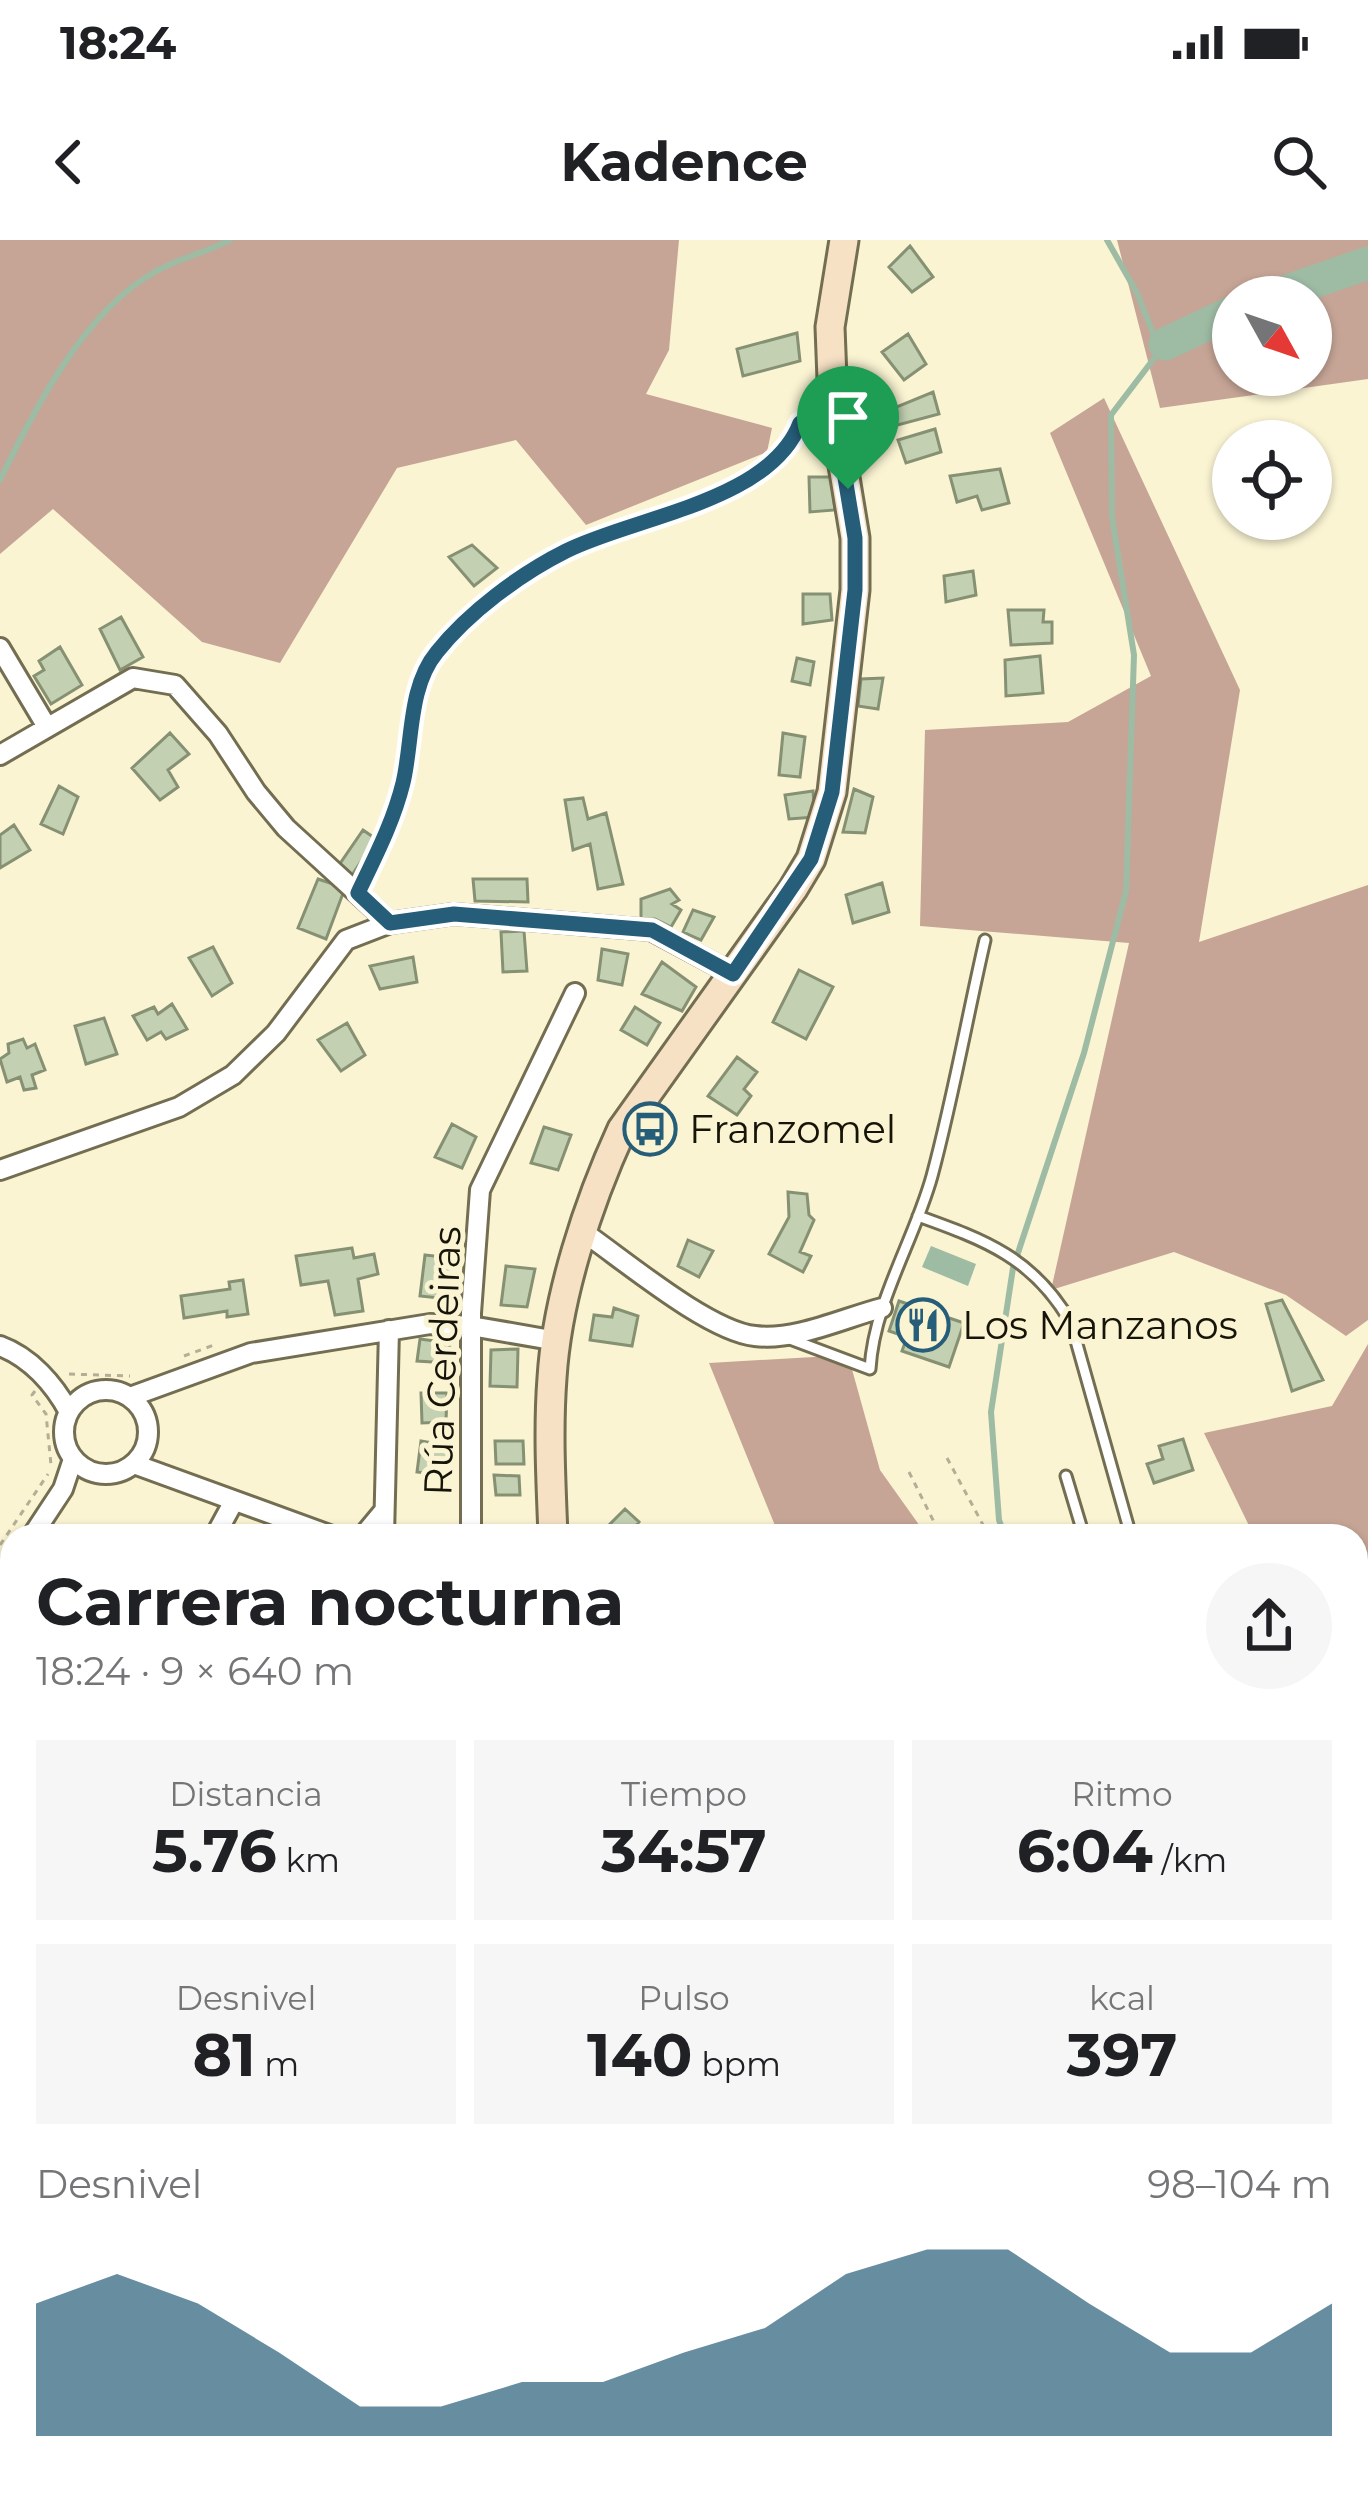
<!DOCTYPE html>
<html lang="es">
<meta charset="utf-8">
<style>
:root{--surface:#fff;--page:#f6f6f6;--text:#202124;--muted:#757577;--accent:#265d78}
body{margin:0;font-family:Montserrat,sans-serif;background:var(--page);color:var(--text);height:100vh;display:flex;flex-direction:column;font-size:45px;white-space:nowrap}
*{box-sizing:border-box;margin:0}
p{font-size:39px;color:var(--muted)}
.icon{flex:none;width:66px;height:66px;fill:none;stroke:currentColor;stroke-width:2;stroke-linecap:round;stroke-linejoin:round}
.map{position:relative;flex:1;overflow:hidden}
.side{position:absolute;left:0px;top:1284px;width:1368px;height:975px;display:flex;flex-direction:column;background:var(--surface);border-radius:36px 36px 0 0;box-shadow:0 3px 9px #0004}
.side>*{flex:none}
.needle{width:78px;rotate:130deg}
.controls{position:absolute;left:1212px;top:36px;display:grid;gap:24px}
.controls a{display:grid;place-items:center;width:120px;height:120px;border-radius:50%;background:var(--surface);box-shadow:0 3px 9px #0004;font-size:60px}
.pin{position:absolute;display:grid;place-items:center;width:102px;height:102px;color:#fff;margin:-123px -51px;border-radius:50% 50% 50% 0;rotate:-45deg;box-shadow:0 0 12px #0007}
.pin .icon{rotate:45deg}
.round{display:grid;place-items:center;flex:none;width:126px;height:126px;border-radius:63px;background:var(--page)}
.overview{display:flex;align-items:center;justify-content:space-between;height:204px;padding:0 36px}
h1{font-size:66px;font-weight:700;line-height:90px}
.figures{display:grid;grid-template-columns:repeat(3,1fr);gap:18px;height:204px;padding:12px 36px}
.figures div{display:grid;align-content:center;border-radius:0px;background:var(--page);text-align:center}
.figures b{font-size:60px;font-weight:700}
.figures small{font-size:33px;font-weight:400}
.figures p{font-size:33px}
.chart{height:336px;padding:24px 36px}
.chart p{display:flex;justify-content:space-between}
.chart svg{width:100%;height:216px;margin-top:12px;fill:var(--accent);opacity:.7}
.status{display:flex;justify-content:space-between;align-items:center;height:84px;padding:0 60px;background:var(--surface);direction:ltr}
.status svg{height:33px;fill:currentColor}
header{display:flex;justify-content:space-between;align-items:center;height:156px;padding:0 36px;background:var(--surface);font-size:54px;font-weight:700}
.map>svg:first-child{display:block}
.forest{fill:#c6a596;fill-rule:evenodd}
.water{fill:#9ebba4}
.lines{fill:none;stroke-linecap:round;stroke-linejoin:round}
.stream{stroke:#9ebba4;stroke-width:6}
.river{stroke:#9ebba4;stroke-width:33}
.building{fill:#c3d0b1;stroke:#869174;stroke-width:3}
.lane-casing{stroke:#736e51;stroke-width:15}
.street-casing{stroke:#736e51;stroke-width:24}
.secondary-casing{stroke:#736e51;stroke-width:33}
.path{stroke:#b3ae94;stroke-width:3;stroke-dasharray:6 6;stroke-linecap:butt}
.lane{stroke:#fff;stroke-width:9}
.street{stroke:#fff;stroke-width:18}
.secondary{stroke:#f6e1c5;stroke-width:27}
.route-casing{stroke:#fff;stroke-width:24}
.route{stroke:#265d78;stroke-width:15}
.labels{text-anchor:middle;stroke-width:10;stroke-linejoin:round;paint-order:stroke}
.poi-label{font-size:39px;fill:#161409;stroke:#faf4d3;text-anchor:start}
.street-label{font-size:39px;fill:#161409;stroke:#faf4d3}
</style>
<div class="status"><b>18:24</b><svg viewBox="0 0 49 12"><path d="M0 12V9h3v3zM5 12V6h3v6zM10 12V3h3v9zM15 12V0h3v12zM26 1h20v11H26zM47 4h2v5h-2z"/></svg></div>
<header><svg class="icon" aria-label="back" viewBox="0 0 24 24"><path d="M15 5l-7 7 7 7"/></svg>Kadence<svg class="icon" aria-label="search" viewBox="0 0 24 24"><circle cx="10" cy="10" r="6"/><path d="M15 15l6 6"/></svg></header>
<div class="map">
<svg width="1368" height="2257" viewBox="0 0 1368 2257">
<rect width="100%" height="100%" fill="#faf4d3"/>
<!-- forest -->
<path class="forest" d="M 0,0 L 679,0 L 669,110 L 646,154 L 772,188 L 767,212 L 586,285 L 516,200 L 397,228 L 280,423 L 202,402 L 53,269 L 0,314 Z
M 1117,0 L 1368,0 L 1368,139 L 1160,168 ZM 1311,57 L 1311,135 L 1233,135 L 1233,57 Z
M 1104,158 L 1240,450 L 1199,702 L 1368,645 L 1368,1080 L 1346,1096 L 1286,1055 L 1174,1012 L 1051,1050 L 1129,703 L 920,686 L 925,490 L 1068,482 L 1151,436 L 1050,193 Z
M 1368,1104 L 1368,1335 L 1356,1344 L 1356,1296 L 1254,1296 L 1204,1193 L 1332,1166 Z
M 848,1115 L 880,1230 L 927,1296 L 769,1296 L 776,1288 L 709,1123 Z"/>
<!-- water -->
<path class="water" d="M 931,1006 L 976,1024 L 968,1046 L 922,1027 Z"/>
<g class="lines">
<!-- stream -->
<path class="stream" d="M 0,240 C 34,170 83,73 153,33 C 176,19 205,13 230,0
M 1005,1296 L 999,1280 L 991,1172 L 1013,1028 L 1084,813 L 1126,651 L 1134,415 L 1112,277 L 1111,175 L 1165,104 L 1153,93 L 1137,53 L 1107,0
M 1356,2106 L 1368,2117"/>
<!-- river -->
<path class="river" d="M 1270,57 L 1368,23
M 1165,104 L 1233,72"/>
</g>
<!-- building -->
<path class="building" d="M 910,6 L 933,37 L 912,52 L 889,27 Z
M 797,93 L 800,121 L 743,136 L 737,109 Z
M 908,94 L 926,124 L 904,140 L 882,112 Z
M 933,152 L 939,174 L 894,186 L 889,170 Z
M 935,189 L 941,212 L 906,223 L 898,200 Z
M 1000,229 L 1009,263 L 982,270 L 977,256 L 957,262 L 950,236 Z
M 809,237 L 831,237 L 835,270 L 810,272 Z
M 472,305 L 497,328 L 474,346 L 449,317 Z
M 973,331 L 976,355 L 946,362 L 944,336 Z
M 803,354 L 830,354 L 832,380 L 803,384 Z
M 1008,370 L 1044,370 L 1043,382 L 1052,382 L 1052,403 L 1011,405 Z
M 121,377 L 143,417 L 120,430 L 100,389 Z
M 60,407 L 82,445 L 51,464 L 34,436 L 44,430 L 39,421 Z
M 1040,416 L 1043,453 L 1006,456 L 1005,420 Z
M 797,418 L 814,422 L 810,445 L 792,441 Z
M 883,438 L 878,469 L 858,466 L 861,439 Z
M 170,493 L 189,514 L 168,530 L 178,547 L 160,560 L 132,528 Z
M 783,493 L 805,497 L 800,537 L 779,535 Z
M 59,546 L 78,557 L 63,594 L 41,584 Z
M 854,549 L 873,557 L 865,593 L 843,592 Z
M 813,551 L 815,577 L 789,579 L 785,555 Z
M 583,558 L 588,579 L 606,573 L 623,644 L 598,649 L 590,604 L 573,610 L 565,560 Z
M 14,585 L 30,610 L 0,628 L 0,595 Z
M 363,590 L 376,599 L 350,638 L 337,628 Z
M 318,639 L 345,648 L 326,699 L 298,688 Z
M 473,639 L 527,639 L 528,662 L 475,661 Z
M 882,643 L 889,672 L 853,683 L 846,655 Z
M 670,649 L 679,660 L 672,664 L 681,670 L 671,687 L 655,679 L 641,680 L 641,659 Z
M 693,670 L 714,677 L 701,700 L 683,692 Z
M 524,691 L 527,731 L 503,732 L 501,692 Z
M 213,707 L 232,743 L 212,756 L 189,718 Z
M 602,709 L 628,714 L 622,745 L 598,740 Z
M 413,717 L 417,742 L 380,749 L 370,726 Z
M 662,722 L 696,747 L 682,771 L 642,754 Z
M 799,730 L 833,747 L 806,799 L 773,782 Z
M 172,764 L 187,789 L 166,799 L 161,792 L 147,800 L 133,776 L 154,767 L 158,774 Z
M 635,767 L 660,783 L 647,805 L 621,790 Z
M 104,778 L 117,814 L 86,824 L 75,786 Z
M 347,783 L 365,815 L 341,831 L 318,800 Z
M 23,799 L 27,808 L 35,804 L 45,830 L 32,835 L 36,848 L 24,850 L 20,837 L 7,842 L 0,819 L 9,813 L 8,804 Z
M 737,817 L 757,832 L 744,849 L 751,856 L 737,875 L 708,856 Z
M 452,884 L 476,897 L 462,928 L 435,917 Z
M 544,887 L 571,895 L 558,930 L 531,923 Z
M 788,952 L 807,954 L 809,975 L 814,980 L 800,1012 L 811,1016 L 803,1032 L 769,1014 L 789,977 Z
M 688,1000 L 713,1011 L 699,1037 L 678,1026 Z
M 352,1008 L 354,1018 L 374,1014 L 378,1034 L 358,1039 L 363,1071 L 335,1075 L 328,1041 L 301,1045 L 296,1016 Z
M 425,1015 L 453,1018 L 449,1059 L 420,1056 Z
M 506,1026 L 535,1029 L 527,1067 L 501,1065 Z
M 243,1040 L 248,1074 L 227,1077 L 227,1071 L 184,1078 L 181,1056 L 230,1049 L 229,1042 Z
M 1282,1060 L 1323,1140 L 1292,1151 L 1266,1064 Z
M 899,1061 L 964,1083 L 949,1127 L 902,1111 L 907,1097 L 889,1091 Z
M 614,1068 L 638,1076 L 632,1106 L 590,1100 L 594,1075 L 612,1077 Z
M 420,1099 L 450,1103 L 448,1123 L 417,1121 Z
M 518,1109 L 517,1147 L 490,1146 L 491,1110 Z
M 421,1153 L 447,1153 L 446,1182 L 422,1183 Z
M 1183,1199 L 1193,1230 L 1154,1243 L 1147,1224 L 1163,1219 L 1159,1206 Z
M 421,1201 L 450,1206 L 448,1236 L 417,1232 Z
M 495,1201 L 523,1201 L 524,1224 L 496,1224 Z
M 494,1235 L 519,1236 L 520,1255 L 496,1255 Z
M 625,1269 L 639,1282 L 635,1287 L 643,1296 L 603,1296 L 601,1293 Z"/>
<g class="lines">
<!-- lane casing -->
<g class="lane-casing">
<path id="lane" d="M 918,976 C 985,1000 1034,1018 1071,1083 L 1131,1296
M 790,1099 L 870,1129 C 874,1062 914,1001 932,936 C 953,858 967,778 985,700
M 1066,1236 L 1084,1296"/>
</g>
<!-- street casing -->
<g class="street-casing">
<path id="street" d="M 0,408 L 47,487
M 0,515 L 133,438 L 175,445 L 218,494 L 256,552 L 286,588 L 390,683
M 0,930 L 179,867 L 233,835 L 276,793 L 346,700 L 390,683 L 454,674 L 651,690 L 733,734
M 582,991 C 624,1020 708,1091 755,1096 C 796,1101 843,1078 882,1068
M 0,1106 C 30,1117 54,1144 69,1172
M64 1192a42 42 0 1 1 84 0a42 42 0 1 1-84 0Z
M 130,1157 L 251,1113 L 430,1084 L 471,1086 L 557,1101
M 134,1224 L 332,1296
M 32,1296 L 63,1249 L 73,1219
M 215,1296 L 234,1261
M 363,1296 L 383,1272
M 384,1296 L 389,1090
M 471,1296 L 471,1073 L 480,950 L 575,753
M 0,1346 L 12,1326
M 0,1771 L 12,1735
M 0,2050 L 12,2054
M 0,2222 L 12,2222
M 131,2247 L 131,2257
M 261,2247 L 262,2257
M 520,2247 L 520,2257
M 1230,2247 L 1241,2257
M 391,2257 L 391,2247
M 1197,2257 L 1198,2247"/>
</g>
<!-- secondary casing -->
<g class="secondary-casing">
<path id="secondary" d="M 553,1296 C 551,1243 548,1191 552,1138 C 557,1057 588,963 622,889 L 793,649 L 811,619 L 832,552 L 855,350 L 855,298 L 833,165 L 830,87 L 844,0
M 657,2257 L 660,2247"/>
</g>
<!-- path -->
<path class="path" d="M 367,636 C 382,605 395,575 403,542 C 413,500 408,446 437,411 C 470,372 520,334 566,311 C 634,277 769,262 800,183 L 809,178
M 184,1116 L 214,1105
M 69,1134 L 130,1136
M 35,1151 L 32,1155 L 46,1174 L 51,1225
M 947,1218 L 989,1296
M 909,1232 L 941,1296
M 0,1305 L 48,1234
M 1356,1358 L 1368,1351"/>
<!-- lane -->
<use href="#lane" class="lane"/>
<!-- street -->
<use href="#street" class="street"/>
<!-- secondary -->
<use href="#secondary" class="secondary"/>
</g>
<g class="lines">
<!-- route casing -->
<g class="route-casing">
<path id="route" d="M 833,165 L 855,298 L 855,350 L 832,552 L 811,619 L 733,734 L 652,690 L 454,674 L 390,683 L 358,653 C 375,617 393,583 403,543 C 413,501 408,447 437,412 C 469,372 520,334 566,311 C 633,277 770,262 800,183 Z"/>
</g>
<!-- route -->
<use href="#route" class="route"/>
</g>
<!-- icons -->
<defs>
<g id="bus-ring" transform="scale(2.7)"><circle r="9.5" fill="#faf4d3" stroke="#265d78" stroke-width="1.5"/><path d="M-5-6H5V4H4V6H2V4H-2V6H-4V4H-5ZM-3.5-4V0h7V-4ZM-3.5 1.2v1.5H-2V1.2ZM2 1.2v1.5H3.5V1.2Z" fill="#265d78"/></g>
<g id="restaurant-ring" transform="scale(2.7)"><circle r="9.5" fill="#faf4d3" stroke="#265d78" stroke-width="1.5"/><path d="M-5-6h1v4h1v-4h1v4h1v-4h1v5L-1.5 .5V6h-2V.5L-5-1ZM5-6V6H3V1.5H1.5Q1.5-4 5-6Z" fill="#265d78"/></g>
</defs>
<g fill-rule="evenodd">
<use href="#bus-ring" x="650" y="889"/>
<use href="#restaurant-ring" x="923" y="1085"/>
</g>
<g class="labels">
<!-- poi labels -->
<g class="poi-label">
<text x="689" y="903">Franzomel</text>
<text x="962" y="1099">Los Manzanos</text>
</g>
<!-- street labels -->
<g class="street-label">
<text transform="translate(442 1121) rotate(-88)" y="14">Rúa Cerdeiras</text>
</g>
</g>
</svg>
<div class="controls">
<a><svg class="needle" viewBox="-14 -14 28 28"><path d="M0-13l5 13h-10z" fill="#e53935"/><path d="M0 13l5-13h-10z" fill="#757577"/></svg></a>
<a><svg class="icon" aria-label="locate" viewBox="0 0 24 24"><circle cx="12" cy="12" r="6"/><path d="M12 2v4M12 18v4M2 12h4M18 12h4"/></svg></a>
</div>
<div class="pin" style="left:848px;top:249px;background:#1e9e55"><svg class="icon" aria-label="arrive" viewBox="0 0 24 24"><path d="M6 21V4h12l-3 4 3 4H6"/></svg></div>
<section class="side">
<div class="overview"><div><h1>Carrera nocturna</h1><p>18:24 · 9 × 640 m</p></div><a class="round"><svg class="icon" aria-label="share" viewBox="0 0 24 24"><path d="M12 15V3M7 8l5-5 5 5M5 13v7h14v-7"/></svg></a></div>
<div class="figures">
<div><p>Distancia</p><b>5.76<small> km</small></b></div>
<div><p>Tiempo</p><b>34:57</b></div>
<div><p>Ritmo</p><b>6:04<small> /km</small></b></div>
</div>
<div class="figures">
<div><p>Desnivel</p><b>81<small> m</small></b></div>
<div><p>Pulso</p><b>140<small> bpm</small></b></div>
<div><p>kcal</p><b>397</b></div>
</div>
<div class="chart"><p><span>Desnivel</span>98–104 m</p>
<svg viewBox="0 0 160 44" preserveAspectRatio="none"><path d="M0 44V17L10 11L20 17L30 27L40 38L50 38L60 33L70 33L80 27L90 22L100 11L110 6L120 6L130 17L140 27L150 27L160 17V44z"/></svg>
</div>
</section>
</div>
